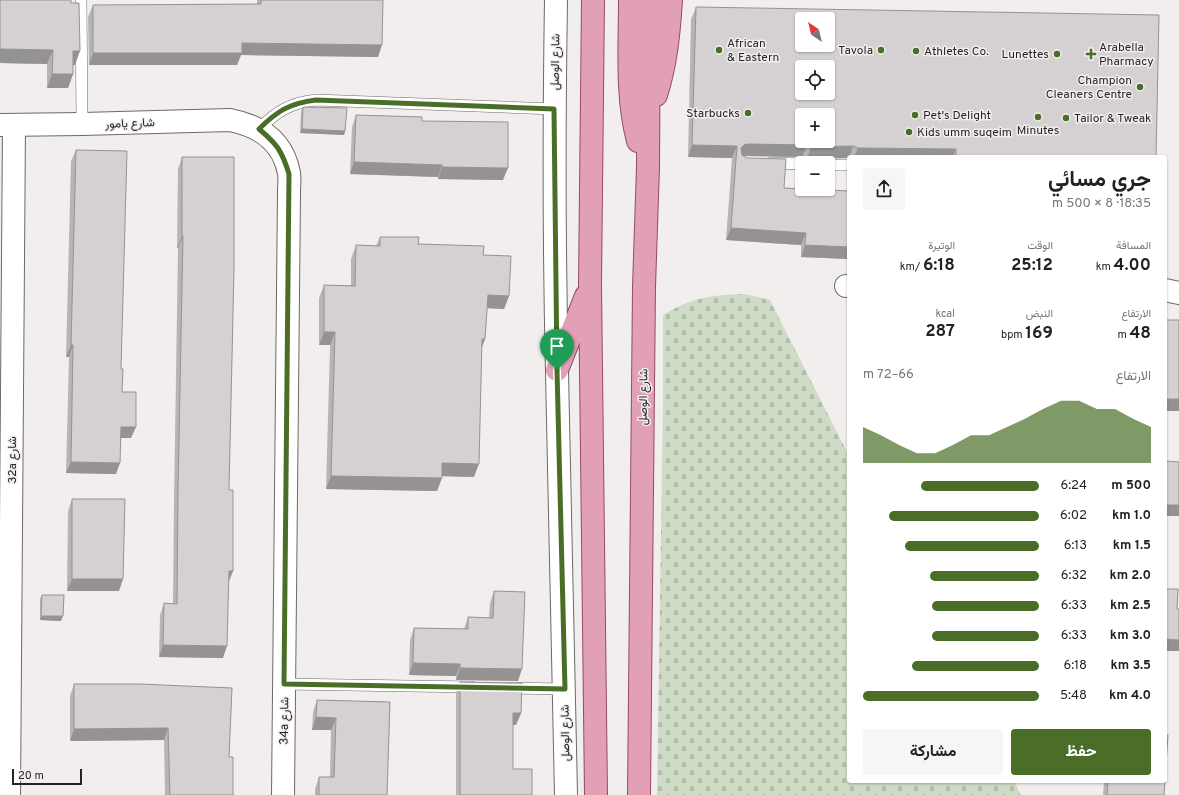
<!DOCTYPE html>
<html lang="ar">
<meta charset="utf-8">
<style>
:root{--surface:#fff;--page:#f6f6f6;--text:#222;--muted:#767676;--accent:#4a6e27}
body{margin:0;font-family:Overpass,Vazirmatn,sans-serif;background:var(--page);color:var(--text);direction:rtl;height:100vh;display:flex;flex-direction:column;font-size:15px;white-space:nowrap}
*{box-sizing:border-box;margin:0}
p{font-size:13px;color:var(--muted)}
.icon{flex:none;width:22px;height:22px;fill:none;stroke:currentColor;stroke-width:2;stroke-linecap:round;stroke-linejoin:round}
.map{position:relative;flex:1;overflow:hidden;direction:ltr}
.panel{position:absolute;left:847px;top:155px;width:320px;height:628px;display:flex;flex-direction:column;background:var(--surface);border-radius:4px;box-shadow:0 1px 3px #0004;direction:rtl}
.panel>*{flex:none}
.needle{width:26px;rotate:325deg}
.tools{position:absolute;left:795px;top:12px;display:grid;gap:8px}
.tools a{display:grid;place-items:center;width:40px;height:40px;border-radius:4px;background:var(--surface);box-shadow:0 1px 3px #0004;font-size:20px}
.scale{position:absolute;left:12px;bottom:10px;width:70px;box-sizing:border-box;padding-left:4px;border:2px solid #262525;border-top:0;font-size:11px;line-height:14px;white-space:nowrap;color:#262525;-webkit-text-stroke:3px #f2eeee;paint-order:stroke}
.pin{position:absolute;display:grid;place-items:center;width:34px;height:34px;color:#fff;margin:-41px -17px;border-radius:50% 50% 50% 0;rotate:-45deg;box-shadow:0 0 4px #0007}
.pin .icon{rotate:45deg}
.round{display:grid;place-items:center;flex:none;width:42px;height:42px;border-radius:4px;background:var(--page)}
.overview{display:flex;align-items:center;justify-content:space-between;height:68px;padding:0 16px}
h1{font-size:22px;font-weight:700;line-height:30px}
.stats{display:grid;grid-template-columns:repeat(3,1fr);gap:6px;height:68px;padding:4px 16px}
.stats div{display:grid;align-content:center}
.stats b{font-size:17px;font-weight:700}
.stats small{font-size:11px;font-weight:400}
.stats p{font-size:11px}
.chart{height:112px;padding:8px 16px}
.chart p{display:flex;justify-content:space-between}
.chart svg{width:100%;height:72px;margin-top:4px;fill:var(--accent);opacity:.7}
.cta{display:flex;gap:8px;margin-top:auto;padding:8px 16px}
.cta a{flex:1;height:46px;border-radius:4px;background:var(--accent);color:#fff;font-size:16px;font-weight:700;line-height:46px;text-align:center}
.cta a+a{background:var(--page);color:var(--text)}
ul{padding:0 16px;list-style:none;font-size:13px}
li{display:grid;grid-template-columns:64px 48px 1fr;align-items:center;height:30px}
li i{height:10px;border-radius:5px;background:var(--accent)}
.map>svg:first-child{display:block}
.cemetery{fill:url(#cemetery-stones)}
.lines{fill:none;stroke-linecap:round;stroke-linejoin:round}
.lane-casing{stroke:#6c696a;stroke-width:12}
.street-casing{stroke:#6c696a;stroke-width:24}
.primary-casing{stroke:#944c61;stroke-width:24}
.lane{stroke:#fff;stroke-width:11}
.street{stroke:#fff;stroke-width:22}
.primary{stroke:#e2a0b4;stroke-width:22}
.wall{fill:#b7b4b5}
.shaded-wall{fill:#959293}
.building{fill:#d5d1d2;stroke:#959293;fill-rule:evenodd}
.route-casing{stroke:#fff;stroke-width:8}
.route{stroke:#4a6e27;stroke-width:5}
.poi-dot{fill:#4a6e27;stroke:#f2eeee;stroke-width:1.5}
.labels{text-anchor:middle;stroke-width:3;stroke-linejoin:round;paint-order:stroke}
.poi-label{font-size:12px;fill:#262525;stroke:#f2eeee;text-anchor:start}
.street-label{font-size:12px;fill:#262525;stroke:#f2eeee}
</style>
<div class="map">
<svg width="1179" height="795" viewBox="0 0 1179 795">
<defs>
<pattern id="cemetery-stones" width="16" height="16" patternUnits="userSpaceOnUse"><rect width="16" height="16" fill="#cedcc5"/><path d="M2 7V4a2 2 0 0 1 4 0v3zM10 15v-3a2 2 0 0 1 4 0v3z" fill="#b1bda9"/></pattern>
</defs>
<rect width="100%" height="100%" fill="#f2eeee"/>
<!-- cemetery -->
<path class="cemetery" d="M 745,294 L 770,300 L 849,456 L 849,781 L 1014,781 L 1021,795 L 657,795 L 663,402 L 663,315 C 693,297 711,295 745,294 Z"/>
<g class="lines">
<!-- lane casing -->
<g class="lane-casing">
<path id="lane" d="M 81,0 L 82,124
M 259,129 C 277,111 290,103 316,100 L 554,109
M 771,163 L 802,164
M 828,165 L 849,165
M 284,684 L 472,687
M 507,688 L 565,689"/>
</g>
<!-- street casing -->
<g class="street-casing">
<path id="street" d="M 556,0 C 554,124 554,248 557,372 C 559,513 564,654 566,795
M 0,125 L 82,124 L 230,120 C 260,126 283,141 289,173 C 290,179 289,186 289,192 L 283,795
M 846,286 L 849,286
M 1165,290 L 1179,293
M 9,795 L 14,125"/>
</g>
<!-- primary casing -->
<g class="primary-casing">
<path id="primary" d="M 593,0 L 590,285 L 596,795
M 630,0 C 630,47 626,96 638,141
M 656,95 C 666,64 669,32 671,0
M 557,370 L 586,296
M 639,795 L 644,287 L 648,167 L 649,0"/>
</g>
<!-- lane -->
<use href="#lane" class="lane"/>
<!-- street -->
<use href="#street" class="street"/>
<!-- primary -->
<use href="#primary" class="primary"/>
</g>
<!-- wall -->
<path class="wall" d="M 0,0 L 75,65 L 73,65 L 73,74 L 68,88 L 47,88 L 47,64 L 0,63 Z
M 257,0 L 383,0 L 378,57 L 241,55 L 237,65 L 89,65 L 88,17 L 93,5 L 257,4 Z
M 696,7 L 1156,157 L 849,157 L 849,158 L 807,159 L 802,157 L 744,156 L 784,188 L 849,191 L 849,259 L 801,257 L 801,245 L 726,240 L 732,158 L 688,157 L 691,19 Z
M 303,107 L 345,131 L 344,135 L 300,133 L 301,112 Z
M 356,115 L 422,121 L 503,180 L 438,179 L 438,177 L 350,174 L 352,127 Z
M 76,150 L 121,369 L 122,392 L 131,438 L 121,438 L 116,474 L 66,473 L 69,357 L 66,357 L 71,161 Z
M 182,157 L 229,490 L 233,571 L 229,581 L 223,658 L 159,657 L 160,615 L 164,603 L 173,603 L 174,502 L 178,248 L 177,248 L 178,169 Z
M 380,237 L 418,244 L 483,255 L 509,296 L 504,309 L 487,308 L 485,339 L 481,350 L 474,477 L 442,476 L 437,491 L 326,489 L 330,345 L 319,345 L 319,298 L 324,285 L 351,285 L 351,259 L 356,245 L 376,246 Z
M 72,499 L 119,591 L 67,591 L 68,511 Z
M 494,591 L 518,681 L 456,680 L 456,676 L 409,675 L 410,640 L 414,628 L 464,629 L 468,617 L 489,618 L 490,603 Z
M 42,595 L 61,621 L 40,620 L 40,599 Z
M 460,682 L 521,713 L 516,725 L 513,725 L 513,769 L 532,795 L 456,795 L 456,694 Z
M 74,684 L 229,757 L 233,795 L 165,795 L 164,740 L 70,741 L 70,696 Z
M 317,700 L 390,702 L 387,795 L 315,795 L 315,789 L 319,777 L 330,777 L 331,730 L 312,730 L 313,712 Z
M 1104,781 L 1165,781 L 1164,795 L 1103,795 Z"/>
<!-- shaded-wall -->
<path class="shaded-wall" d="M 242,43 L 382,45 L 378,57 L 241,55 L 237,65 L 89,65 L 93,53 Z
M 0,49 L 53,50 L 47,64 L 0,63 Z
M 73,51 L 80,51 L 75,65 L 68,65 Z
M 52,74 L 73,74 L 68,88 L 47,88 Z
M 302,129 L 345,131 L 344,135 L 300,133 Z
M 748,144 L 807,145 L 802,157 L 743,156 L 739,157 L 741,148 L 744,145 Z
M 692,145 L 737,146 L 732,158 L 688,157 Z
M 853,146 L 849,158 L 807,159 L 811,147 Z
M 858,148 L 956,149 L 953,157 L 854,157 Z
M 354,162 L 442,165 L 438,177 L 350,174 Z
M 442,167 L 508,168 L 503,180 L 438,179 Z
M 731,228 L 806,233 L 801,245 L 726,240 Z
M 182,236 L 183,236 L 178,248 L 177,248 Z
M 805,245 L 849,247 L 849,259 L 801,257 Z
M 488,295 L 509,296 L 504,309 L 483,308 Z
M 324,332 L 335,332 L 330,345 L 319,345 Z
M 482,339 L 485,339 L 480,352 Z
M 71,345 L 73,345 L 69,357 L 66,357 Z
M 1165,399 L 1179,399 L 1179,411 L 1165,411 Z
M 121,427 L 136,427 L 131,438 L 117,438 Z
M 71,462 L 120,463 L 116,474 L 66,473 Z
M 442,463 L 479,464 L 474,477 L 437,476 Z
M 331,476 L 442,478 L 437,491 L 326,489 Z
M 1165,505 L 1179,505 L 1179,516 L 1165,516 Z
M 229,571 L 233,571 L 228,583 Z
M 72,579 L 123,579 L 119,591 L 67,591 Z
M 41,616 L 63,616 L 61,621 L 40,620 Z
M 1165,639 L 1179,640 L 1179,651 L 1165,651 Z
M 163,645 L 227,646 L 223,658 L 159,657 Z
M 413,663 L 460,664 L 456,676 L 409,675 Z
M 460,668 L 522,669 L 518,681 L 456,680 Z
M 513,713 L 521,713 L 516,725 L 508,725 Z
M 316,717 L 336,718 L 331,730 L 312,730 Z
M 168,728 L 164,740 L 70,741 L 74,729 Z"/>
<!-- building -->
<path class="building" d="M 0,0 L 71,0 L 71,3 L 79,3 L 80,51 L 73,51 L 73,74 L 52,74 L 53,50 L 0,49 Z
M 261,0 L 383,0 L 382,45 L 242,43 L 242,53 L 93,53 L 93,5 L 261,4 Z
M 696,7 L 1159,15 L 1156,157 L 956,157 L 956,149 L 858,148 L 853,146 L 811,147 L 807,145 L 748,144 L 744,145 L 741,148 L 742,155 L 747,158 L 786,159 L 784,188 L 849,191 L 849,247 L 805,245 L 806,233 L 731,228 L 737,146 L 692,145 ZM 802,19 L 828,19 L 828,45 L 802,45 ZM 802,67 L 828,67 L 828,93 L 802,93 ZM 802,115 L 828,115 L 828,141 L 802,141 Z
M 303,107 L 347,108 L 345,131 L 302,129 Z
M 356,115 L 422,117 L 422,121 L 508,122 L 508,168 L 442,167 L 442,165 L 354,162 Z
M 76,150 L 127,151 L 121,369 L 123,369 L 122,392 L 136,392 L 136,427 L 121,427 L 120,463 L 71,462 L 73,345 L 71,345 Z
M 182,157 L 234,157 L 234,269 L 229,490 L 233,490 L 233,571 L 229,571 L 227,646 L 163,645 L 164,603 L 177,604 L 178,490 L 183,236 L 182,236 Z
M 380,237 L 419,237 L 418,244 L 484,246 L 483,255 L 511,256 L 509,296 L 488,295 L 485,339 L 482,339 L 479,464 L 442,463 L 442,478 L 331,476 L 335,332 L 324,332 L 324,285 L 355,286 L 356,245 L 380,246 Z
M 1165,320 L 1179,320 L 1179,399 L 1165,399 Z
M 1165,461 L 1179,462 L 1179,505 L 1165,505 Z
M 72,499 L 125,499 L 123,579 L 72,579 Z
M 1165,589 L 1178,589 L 1177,609 L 1179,609 L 1179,640 L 1165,639 Z
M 494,591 L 525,592 L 522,669 L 460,668 L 460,664 L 413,663 L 414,628 L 468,629 L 468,617 L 493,618 Z
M 42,595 L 64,595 L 63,616 L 41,616 Z
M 460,682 L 522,683 L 521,713 L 513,713 L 513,769 L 532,769 L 532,795 L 460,795 Z
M 74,684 L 140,684 L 232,688 L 229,757 L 233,757 L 233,795 L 170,795 L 168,728 L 74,729 Z
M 317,700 L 390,702 L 387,795 L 319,795 L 319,777 L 334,777 L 336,718 L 316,717 Z
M 1165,735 L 1168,735 L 1164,795 L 1107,795 L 1108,781 L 1165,781 Z"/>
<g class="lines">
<!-- route casing -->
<g class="route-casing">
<path id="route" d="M 316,100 L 554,109 L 557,370 L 565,689 L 284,684 L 289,174 C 282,151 277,144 259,129 C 277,111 290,103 316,100 Z"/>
</g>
<!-- route -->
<use href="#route" class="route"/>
</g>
<!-- markers -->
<g class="poi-dot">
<circle cx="719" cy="50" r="4"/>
<circle cx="881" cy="50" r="4"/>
<circle cx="916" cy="51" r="4"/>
<circle cx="1057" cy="54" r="4"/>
<path d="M1089 48h4v4h4v4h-4v4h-4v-4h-4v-4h4z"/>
<circle cx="1140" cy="87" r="4"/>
<circle cx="748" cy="113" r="4"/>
<circle cx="915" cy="115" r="4"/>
<circle cx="1038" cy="117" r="4"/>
<circle cx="1066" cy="118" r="4"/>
<circle cx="909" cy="132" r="4"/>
</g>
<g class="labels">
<!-- poi labels -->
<g class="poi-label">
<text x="727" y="47">African<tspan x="727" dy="14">&amp; Eastern</tspan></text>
<text x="1099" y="51">Arabella<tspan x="1099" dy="14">Pharmacy</tspan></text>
<text x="873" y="54" text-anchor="end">Tavola</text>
<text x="924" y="55">Athletes Co.</text>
<text x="1049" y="58" text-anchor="end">Lunettes</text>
<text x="1132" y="84" text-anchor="end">Champion<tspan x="1132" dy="14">Cleaners Centre</tspan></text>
<text x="740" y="117" text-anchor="end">Starbucks</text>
<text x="923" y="119">Pet's Delight</text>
<text x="1074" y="122">Tailor &amp; Tweak</text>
<text x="1038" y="134" text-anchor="middle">Minutes</text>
<text x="917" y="136">Kids umm suqeim</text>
</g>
<!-- street labels -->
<g class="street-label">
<text transform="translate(555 62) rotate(-89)" y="4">شارع الوصل</text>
<text transform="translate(130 123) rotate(-2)" y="4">شارع يامور</text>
<text transform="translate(643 397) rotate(-89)" y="4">شارع الوصل</text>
<text transform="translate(12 460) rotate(-90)" y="4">32a شارع</text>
<text transform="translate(284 721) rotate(-89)" y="4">34a شارع</text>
<text transform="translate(565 733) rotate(-91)" y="4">شارع الوصل</text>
</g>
</g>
</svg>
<div class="tools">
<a><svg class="needle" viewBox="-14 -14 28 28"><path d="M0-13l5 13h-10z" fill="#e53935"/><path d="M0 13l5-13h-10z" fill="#767676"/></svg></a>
<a><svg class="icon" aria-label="locate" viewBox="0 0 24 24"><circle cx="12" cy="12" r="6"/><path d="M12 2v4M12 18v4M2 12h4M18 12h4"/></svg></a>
<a>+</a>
<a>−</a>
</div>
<div class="scale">20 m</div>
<div class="pin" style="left:557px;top:370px;background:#1e9e55"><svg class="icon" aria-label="arrive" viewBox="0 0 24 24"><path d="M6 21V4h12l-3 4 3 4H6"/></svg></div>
<section class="panel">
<div class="overview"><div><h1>جري مسائي</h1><p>18:35 · 8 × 500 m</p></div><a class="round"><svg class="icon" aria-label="share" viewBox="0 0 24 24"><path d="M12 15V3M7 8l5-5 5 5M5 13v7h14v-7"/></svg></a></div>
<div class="stats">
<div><p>المسافة</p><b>4.00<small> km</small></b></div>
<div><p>الوقت</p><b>25:12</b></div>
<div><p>الوتيرة</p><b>6:18<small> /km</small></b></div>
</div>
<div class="stats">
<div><p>الارتفاع</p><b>48<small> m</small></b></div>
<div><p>النبض</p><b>169<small> bpm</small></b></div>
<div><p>kcal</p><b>287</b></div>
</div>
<div class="chart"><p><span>الارتفاع</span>66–72 m</p>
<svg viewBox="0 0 160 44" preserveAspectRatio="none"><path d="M0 44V22L10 27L20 33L30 38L40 38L50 33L60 27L70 27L80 22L90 17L100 11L110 6L120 6L130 11L140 11L150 17L160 22V44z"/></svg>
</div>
<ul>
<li><b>500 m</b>6:24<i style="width:67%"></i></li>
<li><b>1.0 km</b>6:02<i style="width:85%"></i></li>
<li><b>1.5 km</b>6:13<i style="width:76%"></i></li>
<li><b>2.0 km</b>6:32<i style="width:62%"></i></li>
<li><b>2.5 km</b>6:33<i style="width:61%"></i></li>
<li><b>3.0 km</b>6:33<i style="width:61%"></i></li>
<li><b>3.5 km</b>6:18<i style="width:72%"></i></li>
<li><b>4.0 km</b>5:48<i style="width:100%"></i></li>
</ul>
<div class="cta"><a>حفظ</a><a>مشاركة</a></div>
</section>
</div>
